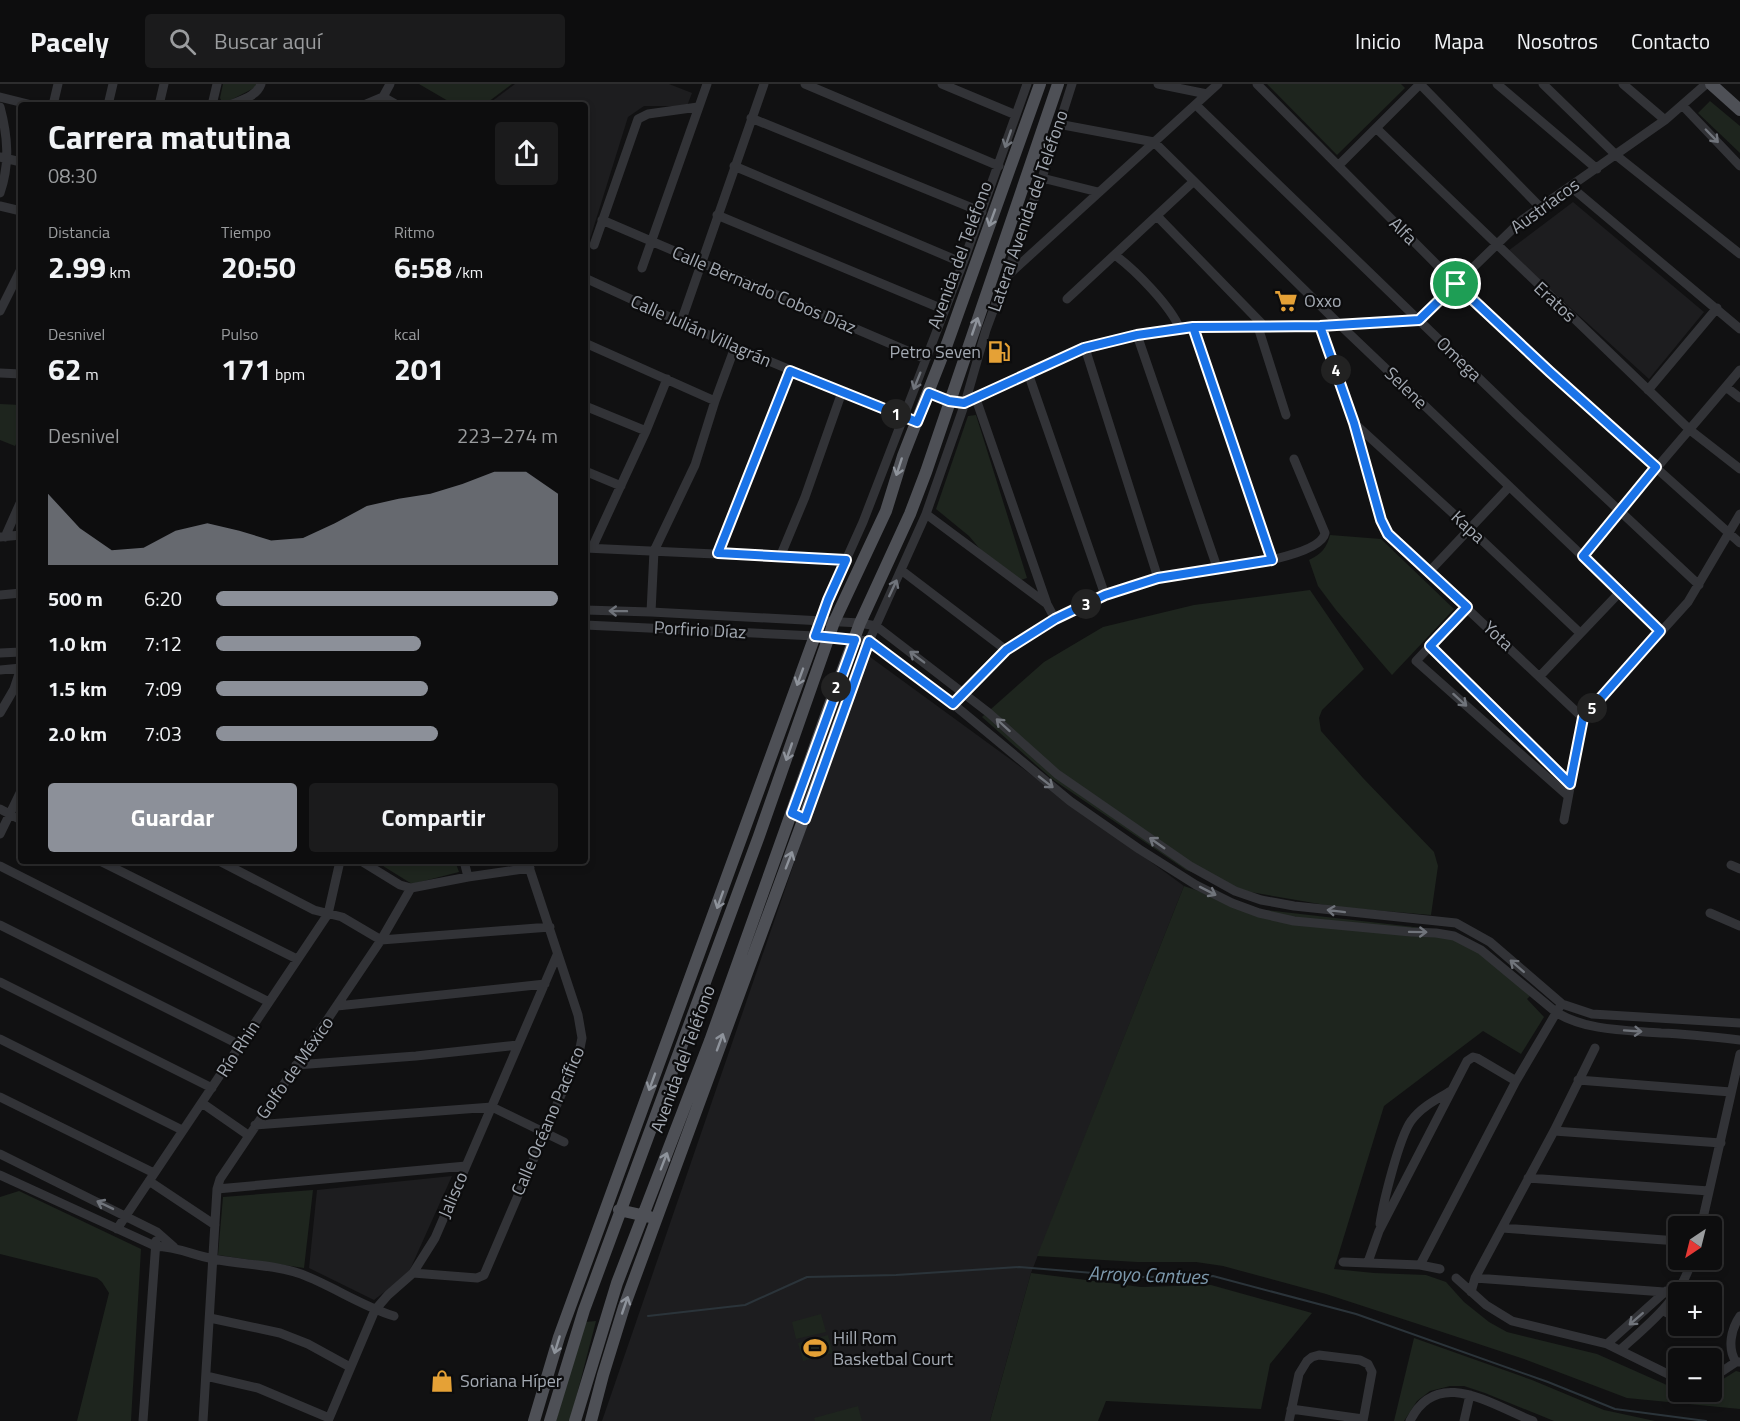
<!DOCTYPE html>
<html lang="es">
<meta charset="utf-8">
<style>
:root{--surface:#0d0d0e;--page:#1b1b1c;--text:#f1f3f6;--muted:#9a9c9e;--line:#2d2d2e;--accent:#8c9099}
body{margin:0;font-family:"Titillium Web",sans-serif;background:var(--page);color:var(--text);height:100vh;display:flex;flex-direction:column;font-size:22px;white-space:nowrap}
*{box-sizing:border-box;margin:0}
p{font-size:20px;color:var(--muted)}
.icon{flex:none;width:33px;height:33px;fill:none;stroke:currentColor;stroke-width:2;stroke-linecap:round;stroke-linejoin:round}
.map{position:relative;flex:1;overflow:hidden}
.panel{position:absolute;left:18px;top:18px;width:570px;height:762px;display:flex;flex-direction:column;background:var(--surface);border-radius:6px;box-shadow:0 3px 9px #0003,0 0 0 2px var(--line)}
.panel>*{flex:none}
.needle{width:39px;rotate:215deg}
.fabs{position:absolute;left:1668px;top:1132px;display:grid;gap:12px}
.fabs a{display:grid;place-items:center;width:54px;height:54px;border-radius:6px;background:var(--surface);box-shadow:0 3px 9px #0003,0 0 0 2px var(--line);font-size:30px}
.pin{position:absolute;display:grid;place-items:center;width:51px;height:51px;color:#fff;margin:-26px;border:3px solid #fff;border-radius:50%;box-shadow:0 2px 6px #0007}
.km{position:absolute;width:30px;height:30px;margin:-15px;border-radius:50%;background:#222;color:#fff;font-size:16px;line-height:30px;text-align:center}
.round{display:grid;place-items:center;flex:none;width:63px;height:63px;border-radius:6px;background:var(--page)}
.headline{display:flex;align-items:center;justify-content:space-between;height:102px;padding:0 30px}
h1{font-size:33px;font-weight:700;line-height:45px}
.metrics{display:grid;grid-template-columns:repeat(3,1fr);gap:9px;height:102px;padding:6px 30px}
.metrics div{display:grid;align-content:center}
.metrics b{font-size:30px;font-weight:700}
.metrics small{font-size:16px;font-weight:400}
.metrics p{font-size:16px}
.chart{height:168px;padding:12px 30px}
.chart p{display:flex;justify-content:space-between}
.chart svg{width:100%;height:108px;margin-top:6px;fill:var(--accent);opacity:.7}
.cta{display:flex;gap:12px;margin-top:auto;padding:12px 30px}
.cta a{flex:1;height:69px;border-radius:6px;background:var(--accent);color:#fff;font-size:24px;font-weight:700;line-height:69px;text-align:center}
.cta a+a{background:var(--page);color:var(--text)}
ul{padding:0 30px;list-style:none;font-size:20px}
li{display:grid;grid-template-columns:96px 72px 1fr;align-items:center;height:45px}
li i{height:15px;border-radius:8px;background:var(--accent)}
header{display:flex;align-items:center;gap:36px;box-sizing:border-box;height:84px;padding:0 30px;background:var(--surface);border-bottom:2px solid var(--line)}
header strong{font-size:28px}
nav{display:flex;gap:33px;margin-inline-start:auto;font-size:21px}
.search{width:420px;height:54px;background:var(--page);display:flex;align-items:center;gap:15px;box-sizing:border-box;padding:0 21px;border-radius:6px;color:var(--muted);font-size:22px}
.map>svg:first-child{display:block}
.built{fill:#1d1d1f}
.green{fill:#1e251e}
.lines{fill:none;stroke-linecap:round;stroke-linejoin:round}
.stream{stroke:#2b343a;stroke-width:2}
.minor{stroke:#323337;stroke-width:9}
.major{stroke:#4e5056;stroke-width:12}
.oneway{stroke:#70747b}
.oneway2{stroke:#8e939b}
.route-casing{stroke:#fff;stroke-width:12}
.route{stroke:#1a73e8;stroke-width:8}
.labels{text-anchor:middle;stroke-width:4.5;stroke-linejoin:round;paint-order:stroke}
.street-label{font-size:18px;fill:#a3a9b2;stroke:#0c0c0d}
.poi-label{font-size:18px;fill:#a3a9b2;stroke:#0c0c0d;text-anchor:start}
.water-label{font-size:20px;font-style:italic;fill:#7c98ac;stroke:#0c0c0d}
</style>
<header>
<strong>Pacely</strong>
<div class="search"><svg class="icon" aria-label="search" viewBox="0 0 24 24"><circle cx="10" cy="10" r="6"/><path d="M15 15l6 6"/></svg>Buscar aquí</div>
<nav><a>Inicio</a><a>Mapa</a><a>Nosotros</a><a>Contacto</a></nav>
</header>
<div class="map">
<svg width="1740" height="1337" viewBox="0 0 1740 1337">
<rect width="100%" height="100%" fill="#111112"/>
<!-- built -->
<path class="built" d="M 515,0 L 669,0 L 692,9 L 687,22 L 644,22 L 628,33 L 589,158 L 585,153 L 585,21 L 487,21 Z
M 1573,118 L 1704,228 L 1649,295 L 1508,167 Z
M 866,570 L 1184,802 L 1031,1189 L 990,1337 L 602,1337 Z
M 452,1092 L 408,1190 L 374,1216 L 309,1184 L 317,1106 Z"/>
<!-- green -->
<path class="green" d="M 223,0 L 257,0 L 254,4 L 227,18 L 222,18 L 220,14 Z
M 419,0 L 512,0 L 484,21 L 455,21 Z
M 1267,0 L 1401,0 L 1405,4 L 1337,71 Z
M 1710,17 L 1740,42 L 1740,69 L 1698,29 Z
M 0,320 L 21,321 L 21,351 L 15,362 L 0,356 Z
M 976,331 L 1027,494 L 1018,497 L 986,472 L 969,452 L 936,425 L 968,332 Z
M 1330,451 L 1381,455 L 1454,525 L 1392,591 L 1336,526 L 1318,502 L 1309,476 C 1321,470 1327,464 1330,451 Z
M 1310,506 L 1364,585 L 1322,626 L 1319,634 L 1321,647 L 1363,694 L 1434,768 L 1438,782 L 1431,831 L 1337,823 L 1239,806 L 1186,786 L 1052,695 L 982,633 L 1044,578 L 1103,543 L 1194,521 Z
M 375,777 L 455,777 L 459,788 L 412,800 Z
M 1184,802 L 1247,824 L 1449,847 L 1533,909 L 1527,915 L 1544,933 L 1521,970 L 1483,947 L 1384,1022 L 1334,1185 L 1374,1189 L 1426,1191 L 1446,1198 L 1464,1218 L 1489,1238 L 1507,1248 L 1597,1270 L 1678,1306 L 1678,1308 L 1684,1308 L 1695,1313 L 1703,1308 L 1712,1308 L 1712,1302 L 1736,1287 L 1740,1288 L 1740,1325 L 1627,1314 L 1524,1275 L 1418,1240 L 1326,1210 L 1223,1182 L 1196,1178 L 1137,1178 L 1037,1172 Z
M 313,1106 L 304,1184 L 218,1171 L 223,1113 Z
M 19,1107 L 141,1165 L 131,1337 L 77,1337 L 109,1209 L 102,1198 L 97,1194 L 0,1170 L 0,1113 Z
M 1031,1189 L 1141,1203 L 1211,1201 L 1312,1229 L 1270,1280 L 1261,1325 L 1106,1317 L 1098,1337 L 990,1337 Z
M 821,1230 L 826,1248 L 796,1255 L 792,1238 Z
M 596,1237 L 570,1337 L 556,1337 L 585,1238 Z
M 828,1251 L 833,1269 L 803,1277 L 798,1259 Z
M 1414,1254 L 1532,1296 L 1604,1326 L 1655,1337 L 1554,1337 L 1485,1309 L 1464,1302 L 1450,1302 L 1430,1307 L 1417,1317 L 1404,1337 L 1394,1337 Z
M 858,1322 L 862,1337 L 815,1337 L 814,1334 Z"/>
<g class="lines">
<!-- stream -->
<path class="stream" d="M 648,1232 L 745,1221 L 807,1193 L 896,1191 L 1019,1183 L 1143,1193 L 1213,1192 L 1356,1230 L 1548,1298 L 1615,1325 L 1706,1337"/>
<!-- minor -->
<path class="minor" d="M 805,0 L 999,82
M 942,0 L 1016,31
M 1158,0 L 1207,10
M 1257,0 L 1456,200 L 1549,288 L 1740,459
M 1420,0 L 1540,123
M 1497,0 L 1597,85
M 1543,0 L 1617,72 L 1740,170
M 1623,0 L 1665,36
M 0,13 L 32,21
M 383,13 L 397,21
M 383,13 L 390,0
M 53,21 L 58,0
M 108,21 L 113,0
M 159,21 L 164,0
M 212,21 L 217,0
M 230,21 C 242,16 257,12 261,0
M 364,21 L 383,13
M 1196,21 L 1516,330 L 1699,501
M 1683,22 L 1740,82
M 0,23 C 8,53 10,80 0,109
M 751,34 L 982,128
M 1058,40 L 1154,58 L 1339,240 L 1661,547
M 1376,44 L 1690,346 L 1740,385
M 0,73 L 21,78
M 1339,81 L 1420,0
M 734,82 L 963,179
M 1042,94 L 1098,108
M 1571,103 L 1740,245
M 0,122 L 21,127
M 717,131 L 945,226
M 1157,132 L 1265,243
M 602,136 L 926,275
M 594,161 L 638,35 L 648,30 L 698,23
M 1115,171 C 1136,187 1170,221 1180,245
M 642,184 L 707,0
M 1006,193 L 1218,0
M 585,194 L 735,263 L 906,334
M 1067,215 L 1194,97
M 0,227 L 21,185
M 681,238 L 764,0
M 1320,242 L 1354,339 L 1381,436 L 1388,450 L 1583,634
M 1193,243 L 1272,476
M 1258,243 L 1286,331
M 1137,251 L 1218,486
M 585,259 L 715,317
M 1085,264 L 1158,494
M 0,289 L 21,290
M 1028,289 L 1105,511
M 1726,303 L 1740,314
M 1648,306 L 1717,224
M 929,309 L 949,317 L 965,319 L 1085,264 L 1137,251 L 1193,243 L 1320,242 L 1419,236 L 1522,136 L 1665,36 L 1706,0
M 976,315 L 1047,520 L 1055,535
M 585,322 L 646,347
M 1354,339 L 1469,444 L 1580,549
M 585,387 L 621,402
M 926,430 L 1047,520
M 0,453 L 21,451
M 5,453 L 21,417
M 585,464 L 846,476
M 592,464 L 646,347 L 667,295
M 718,469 L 790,287
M 1583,472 C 1634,409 1688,348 1740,286
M 780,473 L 805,413 L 842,308
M 901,486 L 1006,566
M 1428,489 L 1509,403
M 0,511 L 21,509
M 1467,523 L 1416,577 L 1568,712
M 585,526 L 651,528 L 860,539 L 876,542 L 989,629 L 1057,690 L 1190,782 L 1235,807 L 1261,816 L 1294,822 L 1456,839 L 1490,858 L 1562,920 L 1592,930 L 1740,939
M 651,528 L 654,467 L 695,381 L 715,317 L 735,263
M 820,538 L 828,516 L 863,438 L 963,179 L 1027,0
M 585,541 L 815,552 L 869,557 L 953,620 L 1070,717 L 1139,765 L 1196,801 L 1232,819 L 1259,829 L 1294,837 L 1411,848 L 1436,849 L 1454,852 L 1481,866 L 1557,929 C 1588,947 1626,946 1661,949 C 1687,950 1714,953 1740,956
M 869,557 L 926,430 L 965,319 L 986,246 L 1042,94 L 1072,0
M 1430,562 L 1570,700
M 0,569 L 21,568
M 0,586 L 21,584
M 1540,592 L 1620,508
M 953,620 C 969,603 988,579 1007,565 C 1051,533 1106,506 1159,494 C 1186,488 1320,478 1325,449 L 1294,375
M 0,629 L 14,605 L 21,584
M 0,725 L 21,736
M 1564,736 L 1583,634 L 1688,518 L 1740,430
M 0,750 L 21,707
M 100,777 L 297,875
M 219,777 L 314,826 L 342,833 L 381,856 L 550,843
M 361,777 L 400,801 L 411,804 L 468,793 L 530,784
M 464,777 L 468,793
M 1731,781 L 1740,785
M 0,782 L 269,918
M 1710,829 L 1740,842
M 0,841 L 240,961
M 0,898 L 212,1004
M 337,922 L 545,900
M 0,955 L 182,1046
M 296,981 L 416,972 L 518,961
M 1578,996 L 1731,1008
M 0,1013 L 154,1089
M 202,1019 L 248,1051
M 255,1041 L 492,1023 L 564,1058
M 1554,1047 L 1721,1059
M 0,1070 L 157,1148 L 174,1163
M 0,1091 L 155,1162 C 179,1163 192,1171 214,1175 C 242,1181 273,1180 301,1190 C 333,1202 361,1222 394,1232
M 1528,1094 L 1709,1107
M 149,1097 L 215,1141
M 217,1105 L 466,1082
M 1380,1140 C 1383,1119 1399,1054 1411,1037 C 1421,1023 1437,1015 1451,1007
M 1701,1143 L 1740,970
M 1502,1144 L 1678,1157
M 117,1145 L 328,830 L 340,777
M 1343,1178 L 1420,1181 L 1440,1185
M 1368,1178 L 1379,1147 L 1467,977 L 1473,973 L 1477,974 L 1516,997
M 1420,1181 L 1516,997 L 1559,924
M 413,1189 L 477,1194 L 484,1191 L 579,969 L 582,954 L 578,931 L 527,777
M 1456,1194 L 1486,1221 L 1512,1237 L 1607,1260 L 1678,1295
M 1475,1194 L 1664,1208 L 1677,1211
M 1471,1208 L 1475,1194 L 1554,1047 L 1595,964
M 1664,1227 L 1678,1235
M 210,1234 L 280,1249 L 308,1260 L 350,1283
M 1690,1242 L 1701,1249
M 1607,1260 L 1666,1207
M 1620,1266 C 1650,1239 1680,1216 1692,1176
M 1736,1278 C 1727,1264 1731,1245 1740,1232
M 206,1292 L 258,1304 L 329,1334
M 1712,1294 L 1736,1278 L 1740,1278
M 1291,1325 L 1363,1335
M 143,1337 L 156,1157
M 203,1337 L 217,1105 L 220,1095 L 381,856 L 411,804
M 328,1337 L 375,1226 L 388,1211 L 413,1189 L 435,1154 L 557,871
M 1289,1337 L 1299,1290 L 1307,1277 L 1312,1273 L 1319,1271 L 1360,1276 L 1368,1280 L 1372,1288 L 1363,1337
M 1410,1337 C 1437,1281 1493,1322 1533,1337
M 1464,1337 L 1470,1311"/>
<!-- major -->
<path class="major" d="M 1711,0 L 1740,26
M 619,1126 L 650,1133
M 534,1337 L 559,1253 L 820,538
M 550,1337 L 584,1226 L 759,752 L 834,538 L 886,427 L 903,372 L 947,260 L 1040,0
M 575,1337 L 617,1199 L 710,957 L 828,626 L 860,539 L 910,430 L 926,388 L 1058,0
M 591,1337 L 603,1291 L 624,1223 L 869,557"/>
</g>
<!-- one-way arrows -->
<defs><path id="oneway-shaft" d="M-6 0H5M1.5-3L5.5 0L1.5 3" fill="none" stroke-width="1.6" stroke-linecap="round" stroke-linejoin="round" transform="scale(1.5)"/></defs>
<g class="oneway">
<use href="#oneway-shaft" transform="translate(1712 52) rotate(46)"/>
<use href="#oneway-shaft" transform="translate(1008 55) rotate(109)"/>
<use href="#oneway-shaft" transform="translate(917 297) rotate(112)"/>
<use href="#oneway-shaft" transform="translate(893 504) rotate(-65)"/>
<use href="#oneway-shaft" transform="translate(618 527) rotate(-179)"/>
<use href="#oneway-shaft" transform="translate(917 573) rotate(-143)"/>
<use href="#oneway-shaft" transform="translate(1460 616) rotate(42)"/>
<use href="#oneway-shaft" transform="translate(1003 641) rotate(-138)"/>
<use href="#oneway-shaft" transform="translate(1046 698) rotate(38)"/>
<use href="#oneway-shaft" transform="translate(1157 759) rotate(-145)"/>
<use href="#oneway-shaft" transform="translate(1208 807) rotate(27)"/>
<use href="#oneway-shaft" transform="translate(1336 827) rotate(-173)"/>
<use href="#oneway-shaft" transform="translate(1418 848) rotate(1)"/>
<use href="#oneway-shaft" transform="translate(1517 882) rotate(-139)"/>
<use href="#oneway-shaft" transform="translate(1633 947) rotate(4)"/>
<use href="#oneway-shaft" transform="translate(105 1121) rotate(-154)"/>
<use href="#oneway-shaft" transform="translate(1636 1235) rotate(139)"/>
</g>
<g class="oneway2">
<use href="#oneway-shaft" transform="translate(992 134) rotate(110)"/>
<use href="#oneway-shaft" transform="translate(975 242) rotate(-71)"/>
<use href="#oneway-shaft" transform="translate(899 383) rotate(108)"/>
<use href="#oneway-shaft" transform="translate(800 593) rotate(110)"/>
<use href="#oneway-shaft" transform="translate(789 668) rotate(109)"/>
<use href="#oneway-shaft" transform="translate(789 776) rotate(-69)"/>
<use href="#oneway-shaft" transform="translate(720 816) rotate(110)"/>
<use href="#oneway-shaft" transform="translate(720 958) rotate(-70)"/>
<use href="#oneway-shaft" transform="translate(652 998) rotate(110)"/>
<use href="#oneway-shaft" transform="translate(664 1077) rotate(-69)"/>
<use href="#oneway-shaft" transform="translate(625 1221) rotate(-71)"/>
<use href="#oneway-shaft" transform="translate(557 1261) rotate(107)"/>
</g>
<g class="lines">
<!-- route casing -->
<g class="route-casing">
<path id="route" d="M 1456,200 L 1419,236 L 1320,242 L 1193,243 L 1137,251 L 1084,264 L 964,319 L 949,317 L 929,309 L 917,338 L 790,287 L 718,469 L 846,476 L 828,516 L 815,552 L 855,556 L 792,729 L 805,735 L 869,557 L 953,620 L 1006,566 L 1055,535 L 1105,511 L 1158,494 L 1272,476 L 1193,243 L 1320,242 L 1354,339 L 1381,436 L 1388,450 L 1467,523 L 1430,562 L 1570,700 L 1583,634 L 1660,547 L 1583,472 L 1656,383 L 1550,288 L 1456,200"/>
</g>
<!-- route -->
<use href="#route" class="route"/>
</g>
<!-- icons -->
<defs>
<g id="supermarket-bare" transform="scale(1.8)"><path d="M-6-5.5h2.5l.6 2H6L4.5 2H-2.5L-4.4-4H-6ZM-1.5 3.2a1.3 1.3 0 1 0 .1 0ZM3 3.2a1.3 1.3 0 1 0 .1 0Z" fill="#e5a136" stroke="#0c0c0d" stroke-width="2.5" paint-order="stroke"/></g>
<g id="fuel-bare" transform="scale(1.8)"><path d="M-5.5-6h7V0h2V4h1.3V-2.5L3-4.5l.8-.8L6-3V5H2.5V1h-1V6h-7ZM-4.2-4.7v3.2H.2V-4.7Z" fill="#e5a136" stroke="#0c0c0d" stroke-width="2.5" paint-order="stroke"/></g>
<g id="stadium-bare" transform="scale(1.8)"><path d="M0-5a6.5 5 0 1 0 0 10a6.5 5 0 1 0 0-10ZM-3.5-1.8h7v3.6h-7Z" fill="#e5a136" stroke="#0c0c0d" stroke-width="2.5" paint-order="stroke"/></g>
<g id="shop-bare" transform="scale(1.8)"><path d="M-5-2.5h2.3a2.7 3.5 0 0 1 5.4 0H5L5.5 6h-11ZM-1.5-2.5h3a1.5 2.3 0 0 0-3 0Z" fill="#e5a136" stroke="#0c0c0d" stroke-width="2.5" paint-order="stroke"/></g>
</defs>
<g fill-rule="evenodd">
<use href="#supermarket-bare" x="1286" y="217"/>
<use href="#fuel-bare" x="999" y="268"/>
<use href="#stadium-bare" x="815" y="1264"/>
<use href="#shop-bare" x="442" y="1297"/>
</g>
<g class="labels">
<!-- street labels -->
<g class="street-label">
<text transform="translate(1545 122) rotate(-36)" y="6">Austríacos</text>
<text transform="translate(1028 127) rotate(-71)" y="6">Lateral Avenida del Teléfono</text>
<text transform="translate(1403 147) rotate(45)" y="6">Alfa</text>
<text transform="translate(960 171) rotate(-70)" y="6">Avenida del Teléfono</text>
<text transform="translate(764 206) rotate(23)" y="6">Calle Bernardo Cobos Díaz</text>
<text transform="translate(1555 218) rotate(43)" y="6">Eratos</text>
<text transform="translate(701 247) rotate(24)" y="6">Calle Julián Villagrán</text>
<text transform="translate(1459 275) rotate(44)" y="6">Omega</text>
<text transform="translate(1406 304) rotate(44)" y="6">Selene</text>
<text transform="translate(1468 443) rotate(43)" y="6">Kapa</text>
<text transform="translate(700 546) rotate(3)" y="6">Porfirio Díaz</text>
<text transform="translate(1498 552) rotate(43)" y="6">Yota</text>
<text transform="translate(238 965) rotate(-57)" y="6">Río Rhin</text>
<text transform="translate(683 975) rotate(-70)" y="6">Avenida del Teléfono</text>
<text transform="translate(295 984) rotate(-55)" y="6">Golfo de México</text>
<text transform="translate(548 1037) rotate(-67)" y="6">Calle Océano Pacífico</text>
<text transform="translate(453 1111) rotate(-67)" y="6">Jalisco</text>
</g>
<!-- poi labels -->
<g class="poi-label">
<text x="1304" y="223">Oxxo</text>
<text x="981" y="274" text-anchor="end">Petro Seven</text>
<text x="833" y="1260">Hill Rom<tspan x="833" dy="21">Basketbal Court</tspan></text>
<text x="460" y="1303">Soriana Híper</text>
</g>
<!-- water labels -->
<g class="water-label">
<text transform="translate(1148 1191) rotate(2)" y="7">Arroyo Cantues</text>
</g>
</g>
</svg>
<div class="fabs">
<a><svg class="needle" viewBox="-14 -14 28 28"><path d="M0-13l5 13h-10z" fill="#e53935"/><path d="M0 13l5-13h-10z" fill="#9a9c9e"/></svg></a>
<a>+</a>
<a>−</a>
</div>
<div class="pin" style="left:1456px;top:200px;background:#1e9e55"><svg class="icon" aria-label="arrive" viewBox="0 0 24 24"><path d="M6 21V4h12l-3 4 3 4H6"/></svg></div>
<b class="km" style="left:896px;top:330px">1</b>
<b class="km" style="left:836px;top:603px">2</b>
<b class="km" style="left:1086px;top:520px">3</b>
<b class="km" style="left:1336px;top:286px">4</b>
<b class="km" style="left:1592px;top:624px">5</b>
<section class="panel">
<div class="headline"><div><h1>Carrera matutina</h1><p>08:30</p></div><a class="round"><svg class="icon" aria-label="share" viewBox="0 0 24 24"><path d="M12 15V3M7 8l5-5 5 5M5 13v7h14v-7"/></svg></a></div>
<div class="metrics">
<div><p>Distancia</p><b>2.99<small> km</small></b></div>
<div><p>Tiempo</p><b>20:50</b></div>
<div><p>Ritmo</p><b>6:58<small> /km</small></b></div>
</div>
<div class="metrics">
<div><p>Desnivel</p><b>62<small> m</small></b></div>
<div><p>Pulso</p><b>171<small> bpm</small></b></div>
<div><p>kcal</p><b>201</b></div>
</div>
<div class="chart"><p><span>Desnivel</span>223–274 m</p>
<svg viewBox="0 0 160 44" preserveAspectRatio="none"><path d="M0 44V15L10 29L20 38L30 37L40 30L50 27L60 30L70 34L80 33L90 27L100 20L110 17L120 15L130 11L140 6L150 6L160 15V44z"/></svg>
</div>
<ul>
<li><b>500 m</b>6:20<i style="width:100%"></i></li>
<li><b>1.0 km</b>7:12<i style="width:60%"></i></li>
<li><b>1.5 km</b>7:09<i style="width:62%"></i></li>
<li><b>2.0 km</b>7:03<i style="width:65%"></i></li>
</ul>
<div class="cta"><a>Guardar</a><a>Compartir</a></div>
</section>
</div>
